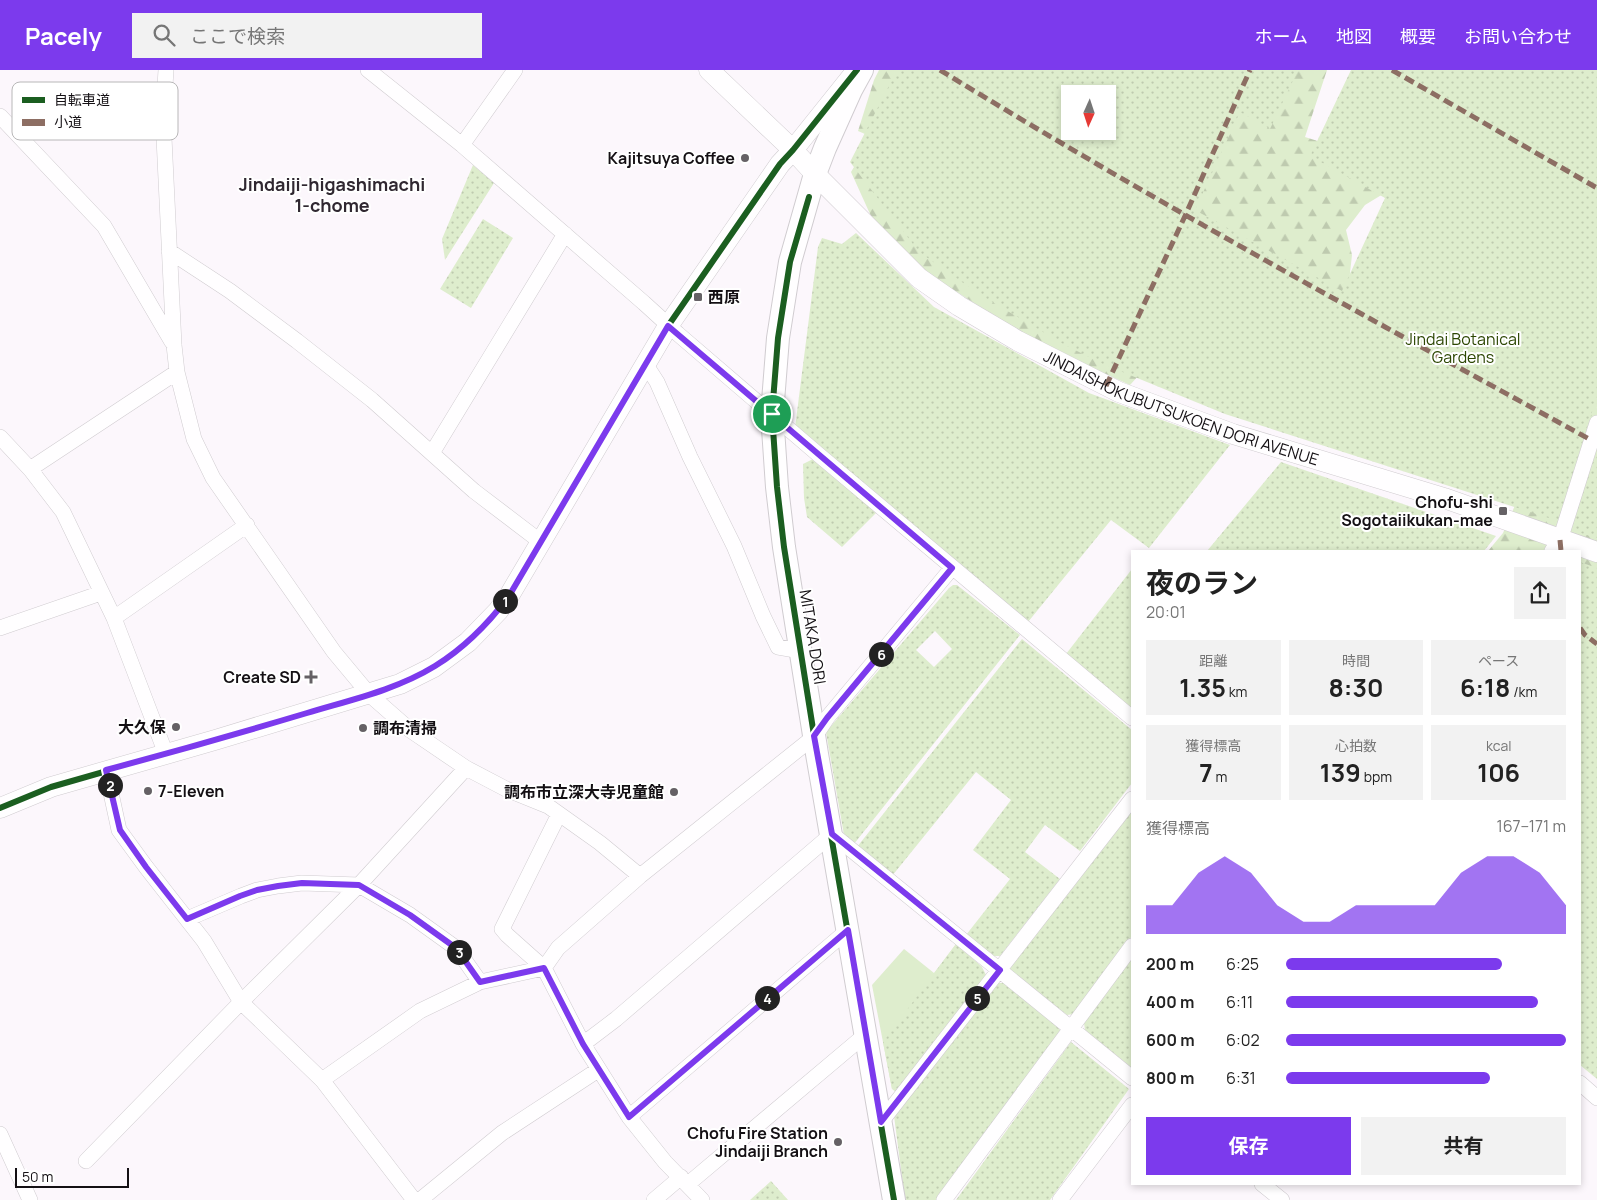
<!DOCTYPE html>
<html lang="ja">
<meta charset="utf-8">
<style>
:root{--surface:#fff;--page:#f2f2f2;--text:#222;--muted:#767676;--accent:#7c3aed}
body{margin:0;font-family:Manrope,"Noto Sans JP",sans-serif;background:var(--page);color:var(--text);height:100vh;display:flex;flex-direction:column;font-size:19px;white-space:nowrap}
*{box-sizing:border-box;margin:0}
p{font-size:16px;color:var(--muted)}
.icon{flex:none;width:28px;height:28px;fill:none;stroke:currentColor;stroke-width:2;stroke-linecap:round;stroke-linejoin:round}
.map{position:relative;flex:1;overflow:hidden}
.drawer{position:absolute;left:1131px;top:480px;width:450px;height:635px;display:flex;flex-direction:column;background:var(--surface);border-radius:0px;box-shadow:0 2px 8px #0003}
.drawer>*{flex:none}
.needle{width:32px;rotate:183deg}
.controls{position:absolute;left:1061px;top:15px;display:grid;gap:10px}
.controls a{display:grid;place-items:center;width:55px;height:55px;border-radius:0px;background:var(--surface);box-shadow:0 2px 8px #0003;font-size:25px}
.scale{position:absolute;left:15px;bottom:12px;width:114px;box-sizing:border-box;padding-left:5px;border:2px solid #141014;border-top:0;font-size:14px;line-height:18px;white-space:nowrap;color:#141014;-webkit-text-stroke:4px #fff;paint-order:stroke}
.pin{position:absolute;display:grid;place-items:center;width:42px;height:42px;color:#fff;margin:-21px;border:2px solid #fff;border-radius:50%;box-shadow:0 1px 5px #0007}
.km{position:absolute;width:25px;height:25px;margin:-12px;border-radius:50%;background:#222;color:#fff;font-size:14px;line-height:25px;text-align:center}
.round{display:grid;place-items:center;flex:none;width:52px;height:52px;border-radius:0px;background:var(--page)}
.head{display:flex;align-items:center;justify-content:space-between;height:85px;padding:0 15px}
h1{font-size:28px;font-weight:700;line-height:38px}
.metrics{display:grid;grid-template-columns:repeat(3,1fr);gap:8px;height:85px;padding:5px 15px}
.metrics div{display:grid;align-content:center;border-radius:0px;background:var(--page);text-align:center}
.metrics b{font-size:25px;font-weight:700}
.metrics small{font-size:14px;font-weight:400}
.metrics p{font-size:14px}
.chart{height:140px;padding:10px 15px}
.chart p{display:flex;justify-content:space-between}
.chart svg{width:100%;height:90px;margin-top:5px;fill:var(--accent);opacity:.7}
.button{display:flex;gap:10px;margin-top:auto;padding:10px 15px}
.button a{flex:1;height:58px;border-radius:0px;background:var(--accent);color:#fff;font-size:20px;font-weight:700;line-height:58px;text-align:center}
.button a+a{background:var(--page);color:var(--text)}
ul{padding:0 15px;list-style:none;font-size:16px}
li{display:grid;grid-template-columns:80px 60px 1fr;align-items:center;height:38px}
li i{height:12px;border-radius:6px;background:var(--accent)}
header{display:flex;align-items:center;gap:30px;box-sizing:border-box;height:70px;padding:0 25px;background:var(--accent);color:#fff}
header strong{font-size:24px}
nav{display:flex;gap:28px;margin-inline-start:auto;font-size:18px}
.search{width:350px;height:45px;background:var(--page);display:flex;align-items:center;gap:12px;box-sizing:border-box;padding:0 18px;border-radius:0px;color:var(--muted);font-size:19px}
.map>svg:first-child{display:block}
.grass{fill:#deedcd}
.forest{fill:url(#forest-firs);fill-rule:evenodd}
.park{fill:url(#park-dots);fill-rule:evenodd}
.lines{fill:none;stroke-linecap:round;stroke-linejoin:round}
.minor-casing{stroke:#d0ccd0;stroke-width:16}
.tertiary-casing{stroke:#d0ccd0;stroke-width:21}
.secondary-casing{stroke:#d0ccd0;stroke-width:24}
.minor{stroke:#fffeff;stroke-width:15}
.tertiary{stroke:#fffeff;stroke-width:20}
.secondary{stroke:#fffeff;stroke-width:22}
.quiet{stroke:#8d6e63;stroke-width:5;stroke-dasharray:10 5;stroke-linecap:butt}
.cycleway-casing{stroke:#fff;stroke-width:9}
.cycleway{stroke:#1b5e20;stroke-width:6}
.route-casing{stroke:#fff;stroke-width:10}
.route{stroke:#7c3aed;stroke-width:6}
.poi-dot{fill:#656165;stroke:#fff;stroke-width:2}
.labels{text-anchor:middle;stroke-width:4;stroke-linejoin:round;paint-order:stroke}
.poi-label{font-size:16px;font-weight:bold;fill:#141014;stroke:#fff;text-anchor:end}
.park-label{font-size:16px;fill:#2d4703;stroke:#fff}
.street-label{font-size:16px;fill:#141014;stroke:#fff}
.neighbourhood-label{font-size:18px;font-weight:bold;fill:#302831;stroke:#fff}
.key{fill:#fff;stroke:#b8b7b8;stroke-width:1}
.key-label{font-size:14px;fill:#141014}
</style>
<header>
<strong>Pacely</strong>
<div class="search"><svg class="icon" aria-label="search" viewBox="0 0 24 24"><circle cx="10" cy="10" r="6"/><path d="M15 15l6 6"/></svg>ここで検索</div>
<nav><a>ホーム</a><a>地図</a><a>概要</a><a>お問い合わせ</a></nav>
</header>
<div class="map">
<svg width="1597" height="1130" viewBox="0 0 1597 1130">
<defs>
<pattern id="forest-firs" width="22" height="20" patternUnits="userSpaceOnUse" patternTransform="scale(1.25)"><rect width="22" height="20" fill="#deedcd"/><path d="M5 1l3.5 6h-7zM16 11l3.5 6h-7z" fill="#becaaf"/></pattern>
<pattern id="park-dots" width="8" height="8" patternUnits="userSpaceOnUse" patternTransform="scale(1.25)"><rect width="8" height="8" fill="#deedcd"/><path d="M2 2h.1M6 6h.1" fill="none" stroke="#becaaf" stroke-width="1.8" stroke-linecap="round"/></pattern>
</defs>
<rect width="100%" height="100%" fill="#fcf7fc"/>
<!-- grass -->
<path class="grass" d="M 956,874 L 982,897 L 892,1019 L 872,915 L 904,879 L 934,903 Z"/>
<!-- forest -->
<path class="forest" d="M 879,0 L 1327,0 L 1305,67 L 1343,79 L 1388,121 L 1365,135 L 1346,160 L 1352,185 L 1349,212 L 1597,173 L 1597,558 L 1580,551 L 1580,481 L 1488,481 L 1503,463 L 1516,433 L 1140,304 L 1130,315 L 1037,273 L 919,198 L 875,155 L 851,102 L 864,80 L 879,70 L 858,61 L 874,10 ZM 1070,24 L 1108,24 L 1108,61 L 1070,61 Z"/>
<!-- park -->
<path class="park" d="M 897,0 L 1298,0 L 1270,59 L 1240,42 L 1195,140 L 1342,221 L 1385,128 L 1310,86 L 1351,0 L 1597,0 L 1597,326 L 1558,451 L 1225,344 L 1103,294 L 1065,275 L 982,226 L 919,182 L 850,92 ZM 1070,24 L 1108,24 L 1108,61 L 1070,61 Z
M 473,95 L 494,113 L 445,190 L 442,169 Z
M 483,149 L 513,168 L 471,238 L 440,219 Z
M 856,163 L 934,237 L 1089,323 L 1230,375 L 1149,478 L 1111,450 L 1028,552 L 795,358 L 818,177 L 822,168 L 842,174 Z
M 1597,369 L 1597,468 L 1567,459 Z
M 815,388 L 876,443 L 842,477 L 807,447 L 804,428 L 803,394 Z
M 1281,392 L 1496,466 L 1484,481 L 1207,481 Z
M 1580,492 L 1597,498 L 1597,1009 L 1580,995 Z
M 1132,499 L 1132,639 L 1066,584 Z
M 953,515 L 957,515 L 1020,565 L 854,774 L 844,765 L 826,662 L 949,518 ZM 935,561 L 952,579 L 934,597 L 916,580 Z
M 1022,569 L 1132,660 L 1132,713 L 1080,781 L 1045,755 L 1025,782 L 1060,809 L 1000,886 L 993,886 L 966,865 L 1010,809 L 973,780 L 1011,730 L 976,702 L 892,806 L 857,777 Z
M 1132,733 L 1132,866 L 1074,944 L 1067,945 L 1010,900 L 1009,892 Z
M 956,874 L 982,897 L 986,905 L 897,1023 L 892,1019 L 883,972 Z
M 1132,887 L 1132,998 L 1085,960 L 1084,953 Z
M 998,913 L 1004,913 L 1059,955 L 1060,962 L 936,1130 L 905,1130 L 894,1046 Z
M 1071,972 L 1129,1019 L 1050,1130 L 956,1130 Z
M 771,1111 L 788,1130 L 750,1130 Z"/>
<g class="lines">
<!-- minor casing -->
<g class="minor-casing">
<path id="minor" d="M 166,0 L 163,47 L 174,275 L 177,302 L 194,369 L 213,408 L 334,582 L 369,624 L 410,660 L 466,698 L 506,719 L 548,736 L 600,773 L 640,806
M 368,0 L 462,75 L 644,233 L 678,264 L 819,385 L 1132,648
M 0,46 L 104,156 L 172,272
M 462,75 L 515,0
M 169,181 L 230,221 L 297,271 L 372,330 L 474,421 L 541,472
M 646,295 L 657,312 L 690,387 L 734,476 L 763,546 L 778,577 L 801,581
M 0,367 L 30,399 L 63,442 L 114,548 L 166,684
M 432,383 L 565,164
M 30,399 L 177,302
M 1552,481 L 1560,470 L 1597,353
M 114,548 L 247,455
M 0,558 L 101,523
M 106,700 L 119,760 L 146,797 L 204,871 L 241,932 L 322,1010 L 414,1130
M 559,744 L 502,859 L 507,865 L 544,898 L 583,974 L 629,1047 L 665,1092 L 702,1130
M 187,849 L 241,826 L 257,820 L 278,816 L 302,813 L 359,815 L 410,845 L 456,878 L 480,912
M 583,974 L 616,949 L 832,764 L 1132,1008
M 322,1010 L 420,941 L 480,912 L 544,898 L 558,878 L 640,806 L 815,666 L 827,648 L 952,498
M 1580,1013 L 1597,1028
M 629,1047 L 848,860
M 881,1052 L 1132,729
M 0,1064 L 30,1130
M 86,1091 L 241,932 L 359,815 L 466,698
M 688,1114 L 865,965
M 1262,1114 L 1282,1130
M 420,1130 L 502,1063 L 598,1000
M 654,1130 L 681,1107
M 944,1130 L 1132,876
M 1060,1130 L 1132,1035"/>
</g>
<!-- tertiary casing -->
<g class="tertiary-casing">
<g id="tertiary">
<path id="s1" d="M 709,0 L 793,80 L 815,104 L 919,208 L 959,236 L 1018,271 L 1119,322 L 1233,364 L 1444,428 L 1597,482"/>
<path d="M 0,738 L 51,717 L 215,670 L 400,614 L 434,597 L 468,572 L 498,541 L 509,526 L 668,256 L 780,94 L 793,80 L 853,5"/>
</g>
</g>
<!-- secondary casing -->
<g class="secondary-casing">
<path id="secondary" d="M 862,0 L 851,20 L 825,78 L 815,104 L 790,192 L 778,268 L 772,344 L 777,417 L 784,477 L 817,684 L 894,1130"/>
</g>
<!-- minor -->
<use href="#minor" class="minor"/>
<!-- tertiary -->
<use href="#tertiary" class="tertiary"/>
<!-- secondary -->
<use href="#secondary" class="secondary"/>
<!-- quiet -->
<path class="quiet" d="M 940,0 C 1153,131 1372,250 1591,370
M 1392,0 L 1597,118
M 1106,316 L 1185,146 L 1250,0
M 1560,470 L 1561,481
M 1580,558 L 1585,565 L 1597,574"/>
<!-- cycleway casing -->
<g class="cycleway-casing">
<path id="cycleway" d="M 809,127 L 790,192 L 778,268 L 772,344 L 777,417 L 784,477 L 817,684 L 894,1130
M 0,738 L 51,717 L 215,670 L 400,614 L 434,597 L 468,572 L 498,541 L 509,526 L 668,256 L 780,94 L 793,80 L 857,0"/>
</g>
<!-- cycleway -->
<use href="#cycleway" class="cycleway"/>
</g>
<g class="lines">
<!-- route casing -->
<g class="route-casing">
<path id="route" d="M 668,256 L 952,498 L 827,648 L 814,666 L 832,764 L 1000,900 L 881,1052 L 848,860 L 629,1047 L 583,974 L 544,898 L 480,912 L 456,878 L 410,845 L 359,815 L 302,813 L 278,816 L 257,820 L 240,826 L 187,849 L 146,797 L 120,760 L 106,700 C 173,682 240,663 307,643 C 350,630 396,620 435,596 C 464,578 488,554 509,526 Z"/>
</g>
<!-- route -->
<use href="#route" class="route"/>
</g>
<!-- markers -->
<g class="poi-dot">
<circle cx="745" cy="88" r="5"/>
<rect x="693" y="222" width="10" height="10" rx="2.5"/>
<rect x="1498" y="436" width="10" height="10" rx="2.5"/>
<path d="M308.5 599.5h5v5h5v5h-5v5h-5v-5h-5v-5h5z"/>
<circle cx="176" cy="657" r="5"/>
<circle cx="363" cy="658" r="5"/>
<circle cx="148" cy="721" r="5"/>
<circle cx="674" cy="722" r="5"/>
<circle cx="838" cy="1072" r="5"/>
</g>
<g class="labels">
<!-- poi labels -->
<g class="poi-label">
<text x="735" y="94">Kajitsuya Coffee</text>
<text x="708" y="233" text-anchor="start">西原</text>
<text x="1493" y="438">Chofu-shi<tspan x="1493" dy="18">Sogotaiikukan-mae</tspan></text>
<text x="301" y="613">Create SD</text>
<text x="166" y="663">大久保</text>
<text x="373" y="664" text-anchor="start">調布清掃</text>
<text x="158" y="727" text-anchor="start">7-Eleven</text>
<text x="664" y="728">調布市立深大寺児童館</text>
<text x="828" y="1069">Chofu Fire Station<tspan x="828" dy="18">Jindaiji Branch</tspan></text>
</g>
<!-- park labels -->
<g class="park-label">
<text x="1463" y="275">Jindai Botanical<tspan x="1463" dy="18">Gardens</tspan></text>
</g>
<!-- street labels -->
<g class="street-label">
<text dy="6" stroke="none"><textPath href="#s1" startOffset="590">JINDAISHOKUBUTSUKOEN DORI AVENUE</textPath></text>
<text transform="translate(813 567) rotate(81)" y="6">MITAKA DORI</text>
</g>
<!-- neighbourhood labels -->
<g class="neighbourhood-label">
<text x="332" y="121">Jindaiji-higashimachi<tspan x="332" dy="21">1-chome</tspan></text>
</g>
</g>
<!-- legend -->
<rect x="12" y="12" width="166" height="58" rx="8" class="key"/>
<rect x="22" y="27" width="23" height="6" fill="#1b5e20"/>
<rect x="22" y="49" width="23" height="7" fill="#8d6e63"/>
<g class="key-label">
<text x="54" y="35">自転車道</text>
<text x="54" y="57">小道</text>
</g>
</svg>
<div class="controls">
<a><svg class="needle" viewBox="-14 -14 28 28"><path d="M0-13l5 13h-10z" fill="#e53935"/><path d="M0 13l5-13h-10z" fill="#767676"/></svg></a>
</div>
<div class="scale">50 m</div>
<div class="pin" style="left:772px;top:344px;background:#1e9e55"><svg class="icon" aria-label="arrive" viewBox="0 0 24 24"><path d="M6 21V4h12l-3 4 3 4H6"/></svg></div>
<b class="km" style="left:505px;top:531px">1</b>
<b class="km" style="left:110px;top:715px">2</b>
<b class="km" style="left:459px;top:882px">3</b>
<b class="km" style="left:767px;top:928px">4</b>
<b class="km" style="left:977px;top:928px">5</b>
<b class="km" style="left:881px;top:584px">6</b>
<section class="drawer">
<div class="head"><div><h1>夜のラン</h1><p>20:01</p></div><a class="round"><svg class="icon" aria-label="share" viewBox="0 0 24 24"><path d="M12 15V3M7 8l5-5 5 5M5 13v7h14v-7"/></svg></a></div>
<div class="metrics">
<div><p>距離</p><b>1.35<small> km</small></b></div>
<div><p>時間</p><b>8:30</b></div>
<div><p>ペース</p><b>6:18<small> /km</small></b></div>
</div>
<div class="metrics">
<div><p>獲得標高</p><b>7<small> m</small></b></div>
<div><p>心拍数</p><b>139<small> bpm</small></b></div>
<div><p>kcal</p><b>106</b></div>
</div>
<div class="chart"><p><span>獲得標高</span>167–171 m</p>
<svg viewBox="0 0 160 44" preserveAspectRatio="none"><path d="M0 44V30L10 30L20 14L30 6L40 14L50 30L60 38L70 38L80 30L90 30L100 30L110 30L120 14L130 6L140 6L150 14L160 30V44z"/></svg>
</div>
<ul>
<li><b>200 m</b>6:25<i style="width:77%"></i></li>
<li><b>400 m</b>6:11<i style="width:90%"></i></li>
<li><b>600 m</b>6:02<i style="width:100%"></i></li>
<li><b>800 m</b>6:31<i style="width:73%"></i></li>
</ul>
<div class="button"><a>保存</a><a>共有</a></div>
</section>
</div>
